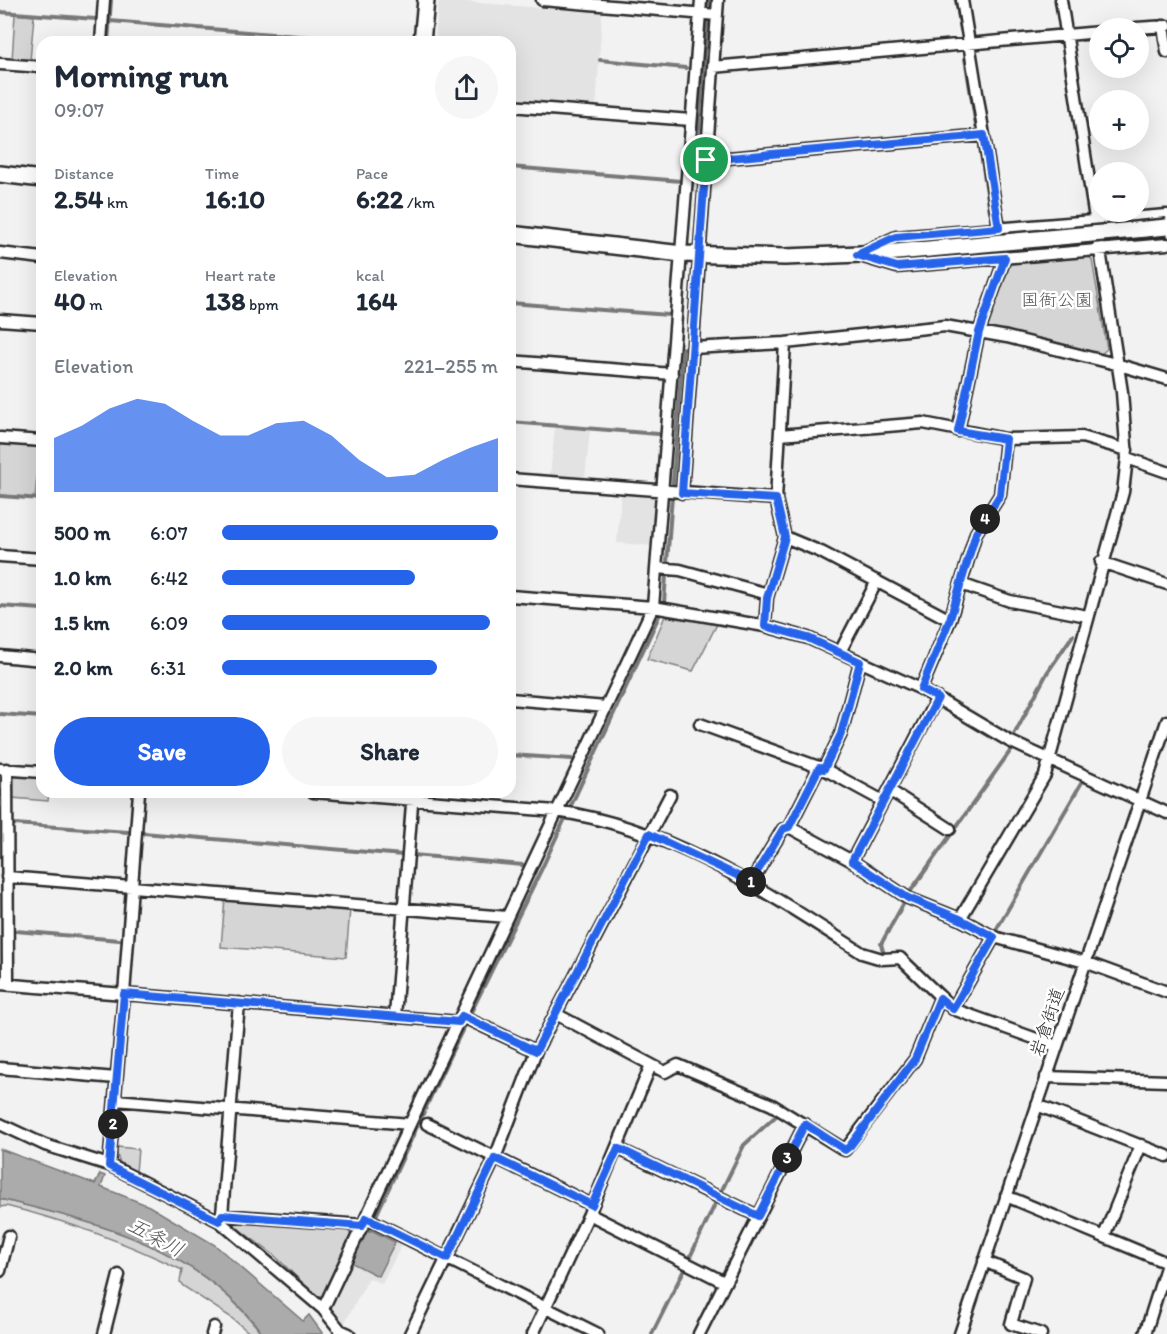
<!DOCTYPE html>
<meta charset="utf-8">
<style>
:root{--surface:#fff;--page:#f6f6f7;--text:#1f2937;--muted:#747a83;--accent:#2563eb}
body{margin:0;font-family:Itim,"Klee One",sans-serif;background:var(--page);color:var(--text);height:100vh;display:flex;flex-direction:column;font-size:22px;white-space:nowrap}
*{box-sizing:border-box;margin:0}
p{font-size:20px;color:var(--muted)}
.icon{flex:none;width:33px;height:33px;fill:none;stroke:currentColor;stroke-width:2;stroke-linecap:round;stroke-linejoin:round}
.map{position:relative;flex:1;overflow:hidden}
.details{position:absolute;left:36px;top:36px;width:480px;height:762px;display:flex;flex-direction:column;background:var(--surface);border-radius:18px;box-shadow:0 6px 24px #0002}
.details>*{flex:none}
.controls{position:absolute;left:1089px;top:18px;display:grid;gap:12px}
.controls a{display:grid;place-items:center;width:60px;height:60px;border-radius:50%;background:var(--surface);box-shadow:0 6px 24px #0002;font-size:30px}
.pin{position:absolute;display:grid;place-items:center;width:51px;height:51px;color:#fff;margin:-26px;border:3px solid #fff;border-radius:50%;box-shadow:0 2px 6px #0007}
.km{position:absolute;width:30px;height:30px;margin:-15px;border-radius:50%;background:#222;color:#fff;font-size:16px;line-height:30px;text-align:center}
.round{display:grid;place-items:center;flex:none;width:63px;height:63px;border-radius:32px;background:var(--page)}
.summary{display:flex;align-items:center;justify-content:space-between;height:102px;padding:0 18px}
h1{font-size:33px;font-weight:700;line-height:45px}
.stats{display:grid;grid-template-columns:repeat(3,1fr);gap:9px;height:102px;padding:6px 18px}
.stats div{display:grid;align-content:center}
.stats b{font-size:26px;font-weight:700}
.stats small{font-size:16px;font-weight:400}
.stats p{font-size:16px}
.chart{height:168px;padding:12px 18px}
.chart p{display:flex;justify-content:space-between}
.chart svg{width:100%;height:108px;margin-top:6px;fill:var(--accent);opacity:.7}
.button{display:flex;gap:12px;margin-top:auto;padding:12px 18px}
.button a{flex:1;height:69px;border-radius:36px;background:var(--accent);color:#fff;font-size:24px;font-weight:700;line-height:69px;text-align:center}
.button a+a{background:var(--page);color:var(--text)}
ul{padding:0 18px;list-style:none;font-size:20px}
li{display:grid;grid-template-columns:96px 72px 1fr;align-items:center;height:45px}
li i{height:15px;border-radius:8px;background:var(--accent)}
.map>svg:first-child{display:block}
.built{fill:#e3e3e3}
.green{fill:#d5d5d5;stroke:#808080;stroke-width:1.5}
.water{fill:#ababab;stroke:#787878;stroke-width:1.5}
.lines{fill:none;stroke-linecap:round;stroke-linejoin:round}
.stream{stroke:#787878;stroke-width:4}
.street-casing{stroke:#2b2b2b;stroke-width:15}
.secondary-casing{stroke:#2b2b2b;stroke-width:20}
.street{stroke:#fff;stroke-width:10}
.secondary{stroke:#fff;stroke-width:15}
.secondary-bridge-casing{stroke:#2b2b2b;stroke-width:20;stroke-linecap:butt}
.secondary-bridge{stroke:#fff;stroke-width:15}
.route-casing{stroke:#fff;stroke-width:12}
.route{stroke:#2563eb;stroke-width:8}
.labels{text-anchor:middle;stroke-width:5;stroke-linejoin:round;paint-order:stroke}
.park-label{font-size:18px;fill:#565656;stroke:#fff}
.street-label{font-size:18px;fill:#2b2b2b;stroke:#fff}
.water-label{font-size:20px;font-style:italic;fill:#585858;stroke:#fff}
</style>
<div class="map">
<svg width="1167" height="1334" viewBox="0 0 1167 1334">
<rect width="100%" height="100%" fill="#f2f2f2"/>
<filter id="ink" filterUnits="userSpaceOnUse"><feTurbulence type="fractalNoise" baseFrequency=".0167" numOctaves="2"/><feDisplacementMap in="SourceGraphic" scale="12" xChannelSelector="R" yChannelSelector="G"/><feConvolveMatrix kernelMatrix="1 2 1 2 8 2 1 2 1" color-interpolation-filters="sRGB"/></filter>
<g filter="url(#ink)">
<!-- built -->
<path class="built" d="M 442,0 L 602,13 L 596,109 L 510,102 L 510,42 L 435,42 L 438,3 Z
M 555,427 L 590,430 L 585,479 L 550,476 Z
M 621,493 L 655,496 L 658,501 L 653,546 L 617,543 Z
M 0,776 L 2,778 L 3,973 L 0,976 Z
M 367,1226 L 403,1242 L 382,1284 L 369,1278 L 343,1326 L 329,1310 L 330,1303 Z"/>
<!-- green -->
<path class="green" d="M 15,14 L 34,16 L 30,61 L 12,60 Z
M 1089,256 L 1092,260 L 1107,349 L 1101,354 L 1048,340 L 986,328 L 1010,264 Z
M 0,443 L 40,447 L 35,498 L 0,495 Z
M 665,616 L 717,624 L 693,671 L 647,659 Z
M 13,775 L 42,775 L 42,792 L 49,792 L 48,801 L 12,798 Z
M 225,898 L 350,909 L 346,957 L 221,947 Z
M 117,1147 L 138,1149 L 136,1172 C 122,1165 116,1164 117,1147 Z
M 0,1199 C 101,1224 196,1246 262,1334 L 251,1334 L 229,1316 L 183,1286 L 180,1282 L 182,1270 C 125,1242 68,1221 6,1206 L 0,1207 Z
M 235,1221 L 348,1230 L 351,1235 L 323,1296 L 316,1296 L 274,1255 L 236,1227 Z"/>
<!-- water -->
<path class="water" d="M 0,1149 L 95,1184 L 100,1174 L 105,1176 L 101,1187 L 149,1206 L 215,1245 L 303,1321 L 309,1315 L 323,1334 L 263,1334 C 196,1246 101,1224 0,1199 Z
M 367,1228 L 395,1242 L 378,1276 L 350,1262 Z"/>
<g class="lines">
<!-- stream -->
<path class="stream" d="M 956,0 L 961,30
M 0,12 L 96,19
M 110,21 L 374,42
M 1138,35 L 1154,33
M 1082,40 L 1100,39
M 108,42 L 111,0
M 965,58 L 976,126
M 600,60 L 686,68
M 980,147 L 990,213
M 696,164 L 709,0
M 510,167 L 681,181
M 510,303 L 669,315
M 510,422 L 658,434
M 0,496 L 42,499
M 0,606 L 42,609
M 0,714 L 42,717
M 1014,735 L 1047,673 L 1073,635
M 510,755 L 572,759
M 14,824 L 128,832
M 143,833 L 403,855
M 413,855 L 523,865
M 910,892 L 1011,750
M 996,930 L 1082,782
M 16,931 L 119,940
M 883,951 L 881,944 L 905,901
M 721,1192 L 744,1145 L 776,1116
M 369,1231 L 450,1055 L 542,868 L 659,616 L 664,603 L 683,348
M 690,1257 L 716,1202
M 652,1334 L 684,1270"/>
<!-- street casing -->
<g class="street-casing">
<path id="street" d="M 542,0 L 717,15
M 962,0 L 999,228
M 1163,26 L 1167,52
M 1136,28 L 1167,26
M 101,42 L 104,0
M 0,64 L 42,67
M 713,67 L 1100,32
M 510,106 L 691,120
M 706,160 L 984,135
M 863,252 L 896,237 L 1167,215
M 0,253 L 42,258
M 860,256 L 897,267 L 1167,244
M 0,320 L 42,323
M 692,348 L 785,343 L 945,326 L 1007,337 L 1116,364 L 1167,379
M 510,361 L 672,374
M 958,431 L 979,332 L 1005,258
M 780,435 L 923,423 L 1006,439
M 0,438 L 42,441
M 1127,458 L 1167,472
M 510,479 L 776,499 L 785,343
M 682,493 L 718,0
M 785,537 L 821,552 L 950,620
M 0,556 L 42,559
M 1101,562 L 1167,584
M 657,568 L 680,570 L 768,594
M 961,584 L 1010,601 L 1087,616
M 510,596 L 653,607 L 765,626 L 808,638 L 921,689 L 1009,741 L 1167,813
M 765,626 L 767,598 L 785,537 L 776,499
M 840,652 L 877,581
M 0,656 L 42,660
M 921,689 L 950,620 L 976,533 L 1000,495 L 1006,439 L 1082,437 L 1127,450
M 937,698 L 852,861 L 908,898 L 960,919 L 994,937 L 1085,962 L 1167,992
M 510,699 L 606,707
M 700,724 L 824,769 L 883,801
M 0,769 L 42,772
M 7,769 L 8,984
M 824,769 L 841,734 L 860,662
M 889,790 L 950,829
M 313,792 L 556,811 C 670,827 767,892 862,953 L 882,959 L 900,958 L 953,1009 L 1056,1046
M 789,827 L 852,861
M 7,877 L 507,917
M 751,882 L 783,829 L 789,827 L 819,768
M 960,919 L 1045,775 L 1123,492 L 1127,458 L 1122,392 L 1061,0
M 0,984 L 124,994 L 139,792
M 239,1003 L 222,1215 L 219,1221 L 323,1309 L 340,1330 L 349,1334
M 953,1009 L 994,937
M 556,1014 L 665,1072 L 678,1065 L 772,1105 L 845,1150 L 915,1059 L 940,998
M 395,1016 L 413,792
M 461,1016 L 536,1051
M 0,1068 L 116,1078
M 1046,1077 L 1167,1081
M 115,1100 L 410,1124
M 1037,1105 L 1167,1156
M 0,1124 L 45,1145 L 109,1165
M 427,1124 L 592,1205
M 617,1148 L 758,1216
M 1006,1196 L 1167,1263
M 589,1214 L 724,1282
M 222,1215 L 362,1225
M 366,1218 L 598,1334
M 219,1221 L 109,1165 L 124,994 L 459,1022
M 1104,1236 L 1141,1145
M 984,1261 L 1024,1278 L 1011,1324 L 1041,1334
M 0,1271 L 9,1236
M 323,1309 L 653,607 L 701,0
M 104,1334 L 119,1275
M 212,1334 L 214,1327
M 410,1334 L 495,1158 L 536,1051 L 670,795
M 533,1334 L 589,1214 L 651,1065
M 699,1334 L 805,1124
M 960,1334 L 1167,721
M 1145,1334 L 1167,1264"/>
</g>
<!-- secondary casing -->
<g class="secondary-casing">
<path id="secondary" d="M 422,42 L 426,0
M 0,174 L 42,179
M 510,234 L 682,254 L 785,257 L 886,253"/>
</g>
<!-- street -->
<use href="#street" class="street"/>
<!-- secondary -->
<use href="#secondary" class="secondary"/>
<!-- secondary-bridge casing -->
<g class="secondary-bridge-casing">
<path id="secondary-bridge" d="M 886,253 L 1167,227"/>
</g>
<!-- secondary-bridge -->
<use href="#secondary-bridge" class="secondary-bridge"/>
</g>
</g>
<g class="lines" filter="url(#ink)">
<!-- route casing -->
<g class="route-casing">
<path id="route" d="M 984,135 L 999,228 L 896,237 L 857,255 L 897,267 L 1005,258 L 979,332 L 958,431 L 1006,439 L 1000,495 L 976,533 L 950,619 L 921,689 L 938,698 L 852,861 L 908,898 L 960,919 L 994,937 L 953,1009 L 940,998 L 915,1059 L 850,1146 L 845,1150 L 805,1124 L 758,1216 L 618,1148 L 592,1205 L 495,1158 L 447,1258 L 366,1218 L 362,1226 L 222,1215 L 219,1221 L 109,1166 L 124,994 L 459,1022 L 462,1016 L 536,1051 L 649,834 L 751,882 L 783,829 L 789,827 L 819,768 L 824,769 L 841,734 L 860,662 L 808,638 L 765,626 L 767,598 L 785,537 L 776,499 L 682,493 L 706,160 Z"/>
</g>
<!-- route -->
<use href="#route" class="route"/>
</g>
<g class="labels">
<!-- park labels -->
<g class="park-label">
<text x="1057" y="306">国衙公園</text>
</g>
<!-- street labels -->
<g class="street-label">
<text transform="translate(1047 1022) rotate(-71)" y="6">岩倉街道</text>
</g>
<!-- water labels -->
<g class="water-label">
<text transform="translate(156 1237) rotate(28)" y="7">五条川</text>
</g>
</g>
</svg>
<div class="controls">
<a><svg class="icon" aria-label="locate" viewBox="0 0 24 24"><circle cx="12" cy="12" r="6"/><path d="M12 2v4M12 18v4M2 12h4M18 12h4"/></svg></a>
<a>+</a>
<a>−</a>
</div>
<div class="pin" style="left:706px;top:160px;background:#1e9e55"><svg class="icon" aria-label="arrive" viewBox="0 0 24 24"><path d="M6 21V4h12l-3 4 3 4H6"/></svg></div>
<b class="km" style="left:751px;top:882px">1</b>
<b class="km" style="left:113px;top:1124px">2</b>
<b class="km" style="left:787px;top:1158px">3</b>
<b class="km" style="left:985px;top:519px">4</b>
<section class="details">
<div class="summary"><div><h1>Morning run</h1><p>09:07</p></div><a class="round"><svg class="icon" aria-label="share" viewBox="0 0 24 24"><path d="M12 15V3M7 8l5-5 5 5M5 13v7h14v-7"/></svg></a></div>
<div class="stats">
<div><p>Distance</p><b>2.54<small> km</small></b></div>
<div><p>Time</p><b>16:10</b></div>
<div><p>Pace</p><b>6:22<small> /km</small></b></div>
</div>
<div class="stats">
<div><p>Elevation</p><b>40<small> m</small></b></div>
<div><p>Heart rate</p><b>138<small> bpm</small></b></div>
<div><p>kcal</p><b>164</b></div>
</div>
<div class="chart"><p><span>Elevation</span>221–255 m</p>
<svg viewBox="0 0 160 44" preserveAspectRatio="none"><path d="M0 44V22L10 17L20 10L30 6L40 8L50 15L60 21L70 21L80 16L90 15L100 21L110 31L120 38L130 37L140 31L150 26L160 22V44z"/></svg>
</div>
<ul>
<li><b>500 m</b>6:07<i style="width:100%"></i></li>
<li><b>1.0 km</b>6:42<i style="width:70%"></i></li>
<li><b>1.5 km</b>6:09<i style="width:97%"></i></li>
<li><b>2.0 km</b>6:31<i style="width:78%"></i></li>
</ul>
<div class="button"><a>Save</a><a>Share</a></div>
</section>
</div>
